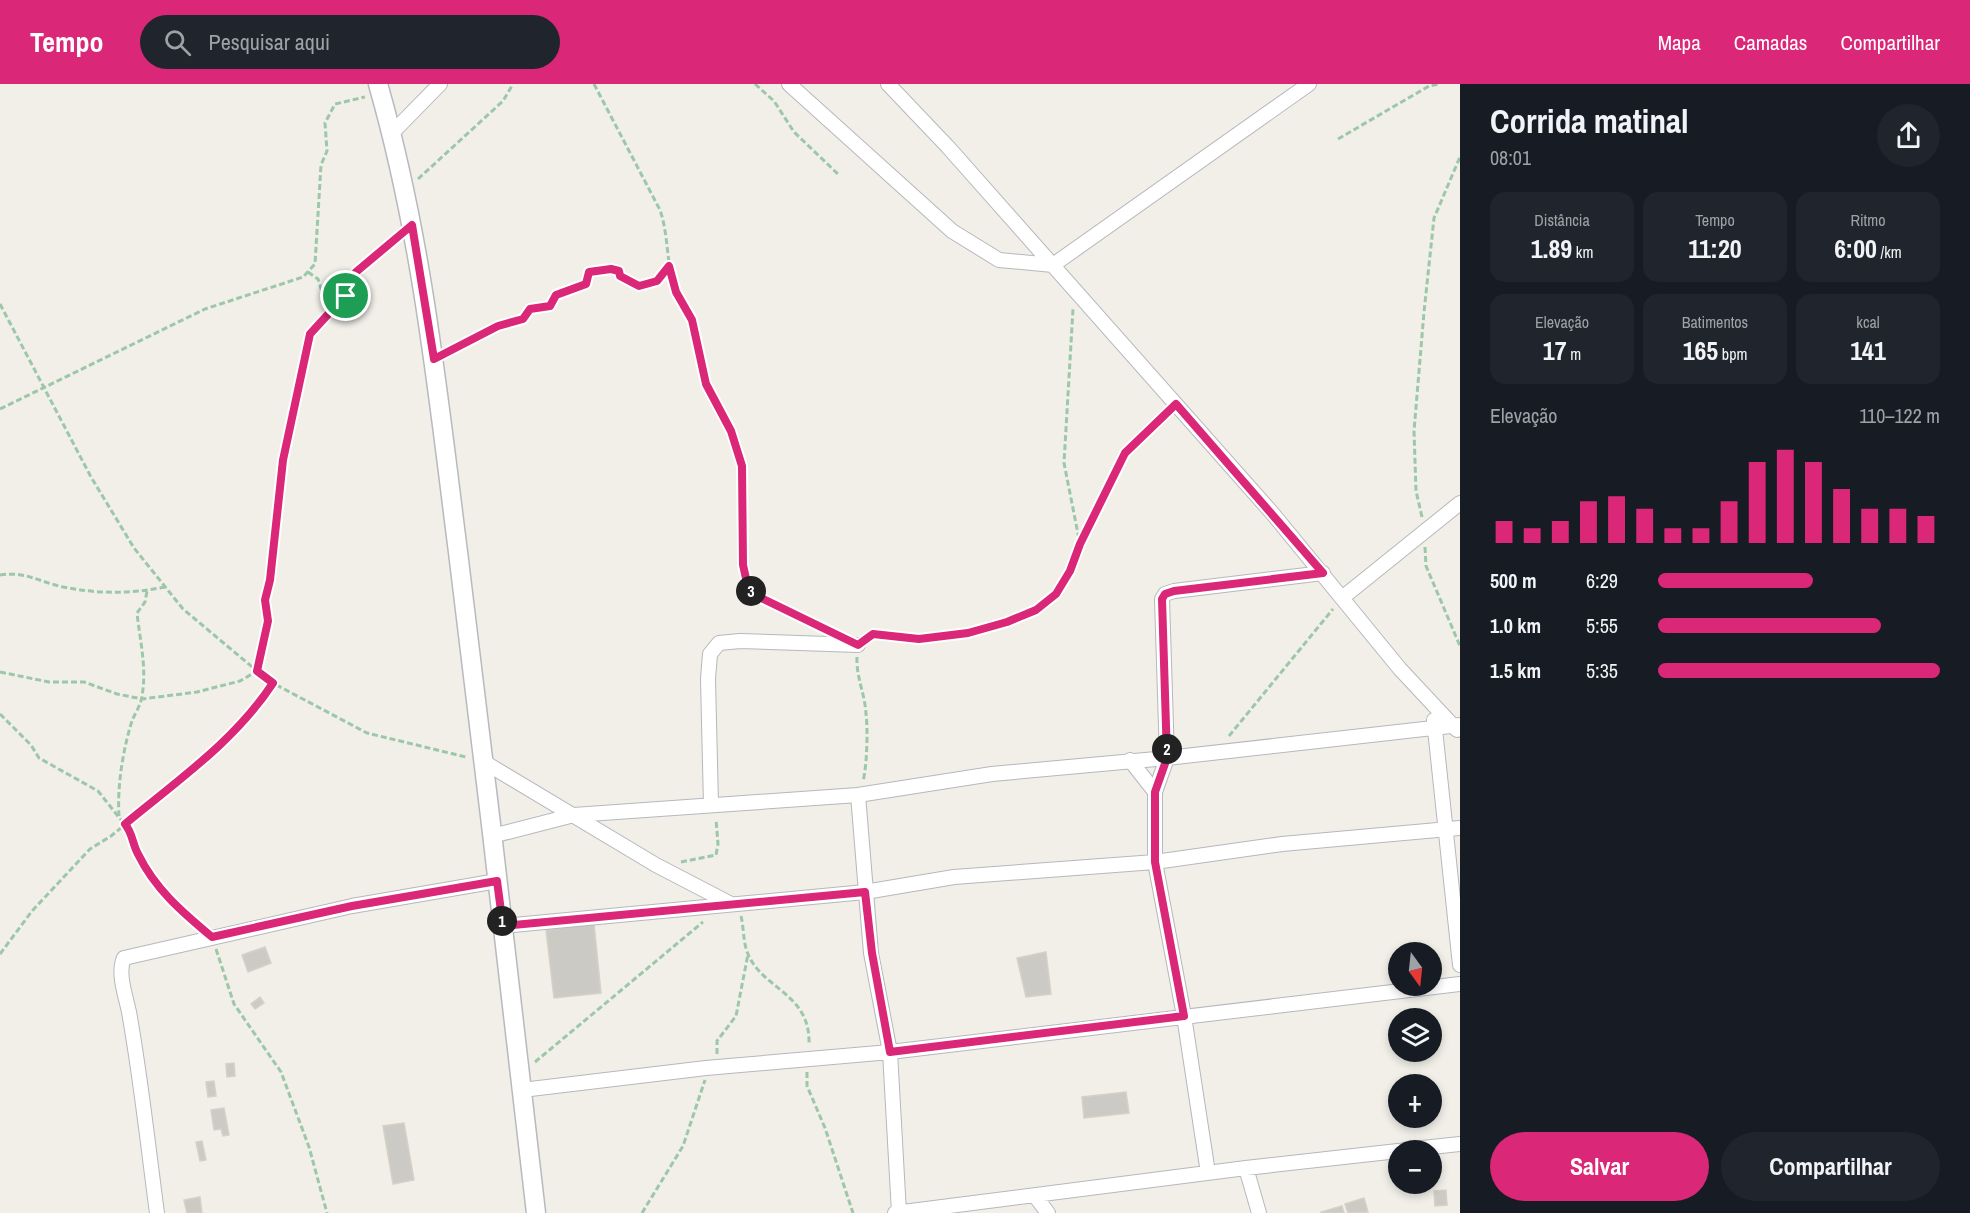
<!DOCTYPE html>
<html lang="pt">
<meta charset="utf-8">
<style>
:root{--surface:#171b24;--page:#20242c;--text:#f1f3f6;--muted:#9ea1a6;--accent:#db2777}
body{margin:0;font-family:"Archivo Narrow",sans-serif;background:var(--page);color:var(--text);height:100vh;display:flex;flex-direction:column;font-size:22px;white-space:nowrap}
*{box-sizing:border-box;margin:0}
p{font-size:20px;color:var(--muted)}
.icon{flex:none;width:33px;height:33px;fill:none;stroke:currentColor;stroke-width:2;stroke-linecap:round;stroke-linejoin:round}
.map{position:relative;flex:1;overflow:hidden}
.side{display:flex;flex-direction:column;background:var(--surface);width:510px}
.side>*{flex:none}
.needle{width:39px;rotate:165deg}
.controls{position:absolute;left:1388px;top:858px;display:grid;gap:12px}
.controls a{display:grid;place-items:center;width:54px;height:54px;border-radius:50%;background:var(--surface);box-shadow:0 3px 9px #0003;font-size:30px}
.pin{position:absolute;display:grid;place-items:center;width:51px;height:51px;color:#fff;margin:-26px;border:3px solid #fff;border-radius:50%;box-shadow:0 2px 6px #0007}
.km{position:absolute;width:30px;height:30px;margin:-15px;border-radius:50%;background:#222;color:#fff;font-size:16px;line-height:30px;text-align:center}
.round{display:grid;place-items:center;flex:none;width:63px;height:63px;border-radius:32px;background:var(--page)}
.head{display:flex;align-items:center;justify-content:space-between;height:102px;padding:0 30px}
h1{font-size:33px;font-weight:700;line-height:45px}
.metrics{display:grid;grid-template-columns:repeat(3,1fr);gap:9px;height:102px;padding:6px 30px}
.metrics div{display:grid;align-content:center;border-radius:15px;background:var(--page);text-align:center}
.metrics b{font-size:26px;font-weight:700}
.metrics small{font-size:16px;font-weight:400}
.metrics p{font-size:16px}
.chart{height:168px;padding:12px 30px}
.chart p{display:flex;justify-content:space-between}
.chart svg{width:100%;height:108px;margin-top:6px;stroke:var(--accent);stroke-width:6}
.action{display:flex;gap:12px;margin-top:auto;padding:12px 30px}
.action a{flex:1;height:69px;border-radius:36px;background:var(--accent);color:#fff;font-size:24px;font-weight:700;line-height:69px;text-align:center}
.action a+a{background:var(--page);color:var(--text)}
ul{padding:0 30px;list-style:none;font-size:20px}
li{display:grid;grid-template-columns:96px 72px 1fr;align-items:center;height:45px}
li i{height:15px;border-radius:8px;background:var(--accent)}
header{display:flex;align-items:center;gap:36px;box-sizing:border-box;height:84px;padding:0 30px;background:var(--accent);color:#fff}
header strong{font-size:28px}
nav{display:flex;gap:33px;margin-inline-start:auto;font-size:21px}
.search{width:420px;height:54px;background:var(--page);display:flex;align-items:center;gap:15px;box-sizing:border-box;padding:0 21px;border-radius:33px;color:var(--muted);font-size:22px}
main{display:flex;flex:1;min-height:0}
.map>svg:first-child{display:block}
.building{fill:#cccac5;stroke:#d6d1c6;stroke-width:1.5}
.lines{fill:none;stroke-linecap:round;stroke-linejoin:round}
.minor-casing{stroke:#b5b8bc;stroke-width:16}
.secondary-casing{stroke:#b6babf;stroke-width:21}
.path{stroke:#9cc7a9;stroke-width:3;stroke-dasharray:6 3;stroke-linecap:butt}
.minor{stroke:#fff;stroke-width:14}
.secondary{stroke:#fff;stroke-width:18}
.route-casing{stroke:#fff;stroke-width:12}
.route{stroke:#db2777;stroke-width:8}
</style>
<header>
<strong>Tempo</strong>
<div class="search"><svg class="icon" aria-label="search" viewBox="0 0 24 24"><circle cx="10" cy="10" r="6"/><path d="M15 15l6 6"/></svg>Pesquisar aqui</div>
<nav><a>Mapa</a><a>Camadas</a><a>Compartilhar</a></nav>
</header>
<main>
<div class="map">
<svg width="1460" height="1129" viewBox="0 0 1460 1129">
<rect width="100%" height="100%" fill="#f1efe8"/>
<!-- building -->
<path class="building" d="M 594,840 L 601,909 L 554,914 L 546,846 Z
M 265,863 L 271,879 L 248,888 L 242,871 Z
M 1046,868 L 1051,910 L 1026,913 L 1017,874 Z
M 260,913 L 264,919 L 255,925 L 251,920 Z
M 234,979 L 235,992 L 227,993 L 226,980 Z
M 214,997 L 216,1012 L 208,1013 L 206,998 Z
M 1126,1008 L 1129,1029 L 1084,1034 L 1082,1013 Z
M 224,1024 L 229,1051 L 223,1052 L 221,1045 L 214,1046 L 211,1026 Z
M 404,1039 L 414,1096 L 393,1100 L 383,1042 Z
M 202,1057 L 206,1076 L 200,1077 L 196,1058 Z
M 1446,1106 L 1447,1121 L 1435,1122 L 1434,1107 Z
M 200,1113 L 202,1129 L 187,1129 L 184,1116 Z
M 1364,1114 L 1368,1128 L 1348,1129 L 1345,1120 Z
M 1342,1122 L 1344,1129 L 1321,1129 L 1321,1128 Z"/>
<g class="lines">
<!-- minor casing -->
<g class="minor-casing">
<path id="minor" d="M 789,0 L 952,147 L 999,176 L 1053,181 L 1309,0
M 888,0 L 948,63 L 1273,430 L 1400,585 L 1457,646
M 391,50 L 440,0
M 1342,514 L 1460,419
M 1434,636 L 1460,881
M 1130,676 L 1155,708
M 484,678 L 656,781 L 731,820
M 711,721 L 708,595 L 710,570 L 719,559 L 740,557 L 858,561
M 492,752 L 574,731 L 858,711 L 992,690 L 1167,674 L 1460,641
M 503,842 L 865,808 L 954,793 L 1155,778 L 1282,760 L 1460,744
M 522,1006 L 706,984 L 890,968 L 871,869 L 858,711
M 1404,1066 L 1460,1060
M 1246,1084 L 1259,1129
M 1208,1089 L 1184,932 L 1155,778 L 1155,708 L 1167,674 L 1162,515 L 1165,510 L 1174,507 L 1323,489
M 1035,1112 L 1048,1129
M 157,1129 C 148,1062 141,995 129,928 C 126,913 117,889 124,874 L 352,822 L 497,797
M 895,1129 L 1246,1084 L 1398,1067
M 899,1129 L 890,968 L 1460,900"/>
</g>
<!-- secondary casing -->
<g class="secondary-casing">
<path id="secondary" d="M 378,0 C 422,153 438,311 458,468 C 486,688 510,909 536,1129"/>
</g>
<!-- path -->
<path class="path" d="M 594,0 L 660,126 C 669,152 666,180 675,206 C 679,218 689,227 693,238 C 700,258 699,280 707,301 C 717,328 734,351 741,380 C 751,421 731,471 753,510 L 826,546
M 755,0 L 774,17 L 794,48 L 839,91
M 1338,55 L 1429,2 L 1439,0
M 418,95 L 503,17 L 513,0
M 308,188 L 318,195 L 322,208 L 333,213 L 346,212
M 0,220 L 91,393 L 134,464 L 183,525 L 269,597 L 367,649 L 466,673
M 449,268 L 498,242 L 523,235 L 530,225 L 550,222 L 556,211 L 586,200 L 589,188 L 611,185 L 619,187 L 620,192 L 639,202 L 657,197 L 669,182
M 0,325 L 205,225 L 303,193 L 315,180 L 321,81 L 327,67 L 325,39 L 335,20 L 365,13
M 1422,433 L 1416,407 L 1414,347 L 1424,228 L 1434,134 L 1460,73
M 1080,458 L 1125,369 L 1167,329
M 1425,463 L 1426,482 L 1460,562
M 0,491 C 26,487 39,498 63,503 C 98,510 130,510 165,503
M 868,554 L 873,550 L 919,555 L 968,549 L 1007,538 L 1036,526 L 1057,510 L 1070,487 L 1080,460 L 1064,379 L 1073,225
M 857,573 C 856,593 865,610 866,630 C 868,645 867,683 863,697
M 0,588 L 49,598 L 84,598 L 117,610 L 142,615 L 197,608 L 240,597 L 257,587 L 268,538 L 265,516 L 270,496 L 283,376 L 310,250 L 332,226 L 343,219 L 356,188 L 397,153
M 0,630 L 31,661 L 39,674 L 98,707 L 133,751 L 136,768 L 171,819 L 201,843
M 1229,652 L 1333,525
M 119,732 C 117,703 123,665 132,637 C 135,629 141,621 142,612 C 147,584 140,557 137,529 L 145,518 L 147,507
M 681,778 L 716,771 L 718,760 L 716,735
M 741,832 C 744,844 743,859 748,870 C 763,906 811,909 809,961
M 216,865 L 234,920 L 281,988 L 309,1063 L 327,1129
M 0,870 L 32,827 L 90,765 L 111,752 L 211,671 L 255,627 L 273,599
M 717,970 L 717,957 L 736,932 L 748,870
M 535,978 L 703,838
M 807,988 L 807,1002 L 825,1044 L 853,1129
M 642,1129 L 683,1062 L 705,996"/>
<!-- minor -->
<use href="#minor" class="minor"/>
<!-- secondary -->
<use href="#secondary" class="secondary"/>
</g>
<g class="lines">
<!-- route casing -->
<g class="route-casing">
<path id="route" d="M 412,141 L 434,275 L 498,242 L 523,235 L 530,225 L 550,222 L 556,211 L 586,200 L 589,188 L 611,185 L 619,187 L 620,192 L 639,202 L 657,197 L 669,182 L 676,208 L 692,236 L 706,300 L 731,347 L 742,382 L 743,481 L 747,499 L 753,510 L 858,561 L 873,550 L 919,555 L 968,549 L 1007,538 L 1036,526 L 1056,510 L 1070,487 L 1080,460 L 1125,369 L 1176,320 L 1323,489 L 1174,507 L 1165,510 L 1162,515 L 1167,674 L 1155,708 L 1155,778 L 1184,932 L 890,968 L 872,869 L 865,808 L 503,842 L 497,797 L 352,822 L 212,853 C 182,828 155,805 138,770 C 132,759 133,750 125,740 C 178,696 235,657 273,599 L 257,587 L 268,537 L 265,516 L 270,496 L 283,376 L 310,250 L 332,226 L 343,219 L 356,188 Z"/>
</g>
<!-- route -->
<use href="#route" class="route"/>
</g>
</svg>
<div class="controls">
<a><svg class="needle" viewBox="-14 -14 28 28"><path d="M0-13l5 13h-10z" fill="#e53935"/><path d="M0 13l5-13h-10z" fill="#9ea1a6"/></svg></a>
<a><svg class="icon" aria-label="layers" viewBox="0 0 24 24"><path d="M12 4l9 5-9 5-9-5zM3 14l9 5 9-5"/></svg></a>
<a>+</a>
<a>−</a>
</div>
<div class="pin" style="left:346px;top:212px;background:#1e9e55"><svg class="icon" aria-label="arrive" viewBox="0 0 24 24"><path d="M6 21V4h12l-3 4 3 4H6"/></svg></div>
<b class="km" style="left:502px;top:837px">1</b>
<b class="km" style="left:1167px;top:665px">2</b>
<b class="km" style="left:751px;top:507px">3</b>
</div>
<section class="side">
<div class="head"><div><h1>Corrida matinal</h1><p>08:01</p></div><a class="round"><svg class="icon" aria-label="share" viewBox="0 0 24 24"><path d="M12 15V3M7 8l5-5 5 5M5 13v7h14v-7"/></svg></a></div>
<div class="metrics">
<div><p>Distância</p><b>1.89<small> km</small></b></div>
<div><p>Tempo</p><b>11:20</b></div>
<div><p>Ritmo</p><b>6:00<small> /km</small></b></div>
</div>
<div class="metrics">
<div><p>Elevação</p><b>17<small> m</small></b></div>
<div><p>Batimentos</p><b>165<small> bpm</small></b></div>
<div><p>kcal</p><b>141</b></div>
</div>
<div class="chart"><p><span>Elevação</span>110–122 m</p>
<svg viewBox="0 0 160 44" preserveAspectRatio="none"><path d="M5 44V35M15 44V38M25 44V35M35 44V27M45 44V25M55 44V30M65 44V38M75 44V38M85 44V27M95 44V11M105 44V6M115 44V11M125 44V22M135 44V30M145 44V30M155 44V33"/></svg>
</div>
<ul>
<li><b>500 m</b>6:29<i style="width:55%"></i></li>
<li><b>1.0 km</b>5:55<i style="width:79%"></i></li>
<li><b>1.5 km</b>5:35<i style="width:100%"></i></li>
</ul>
<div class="action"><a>Salvar</a><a>Compartilhar</a></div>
</section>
</main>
